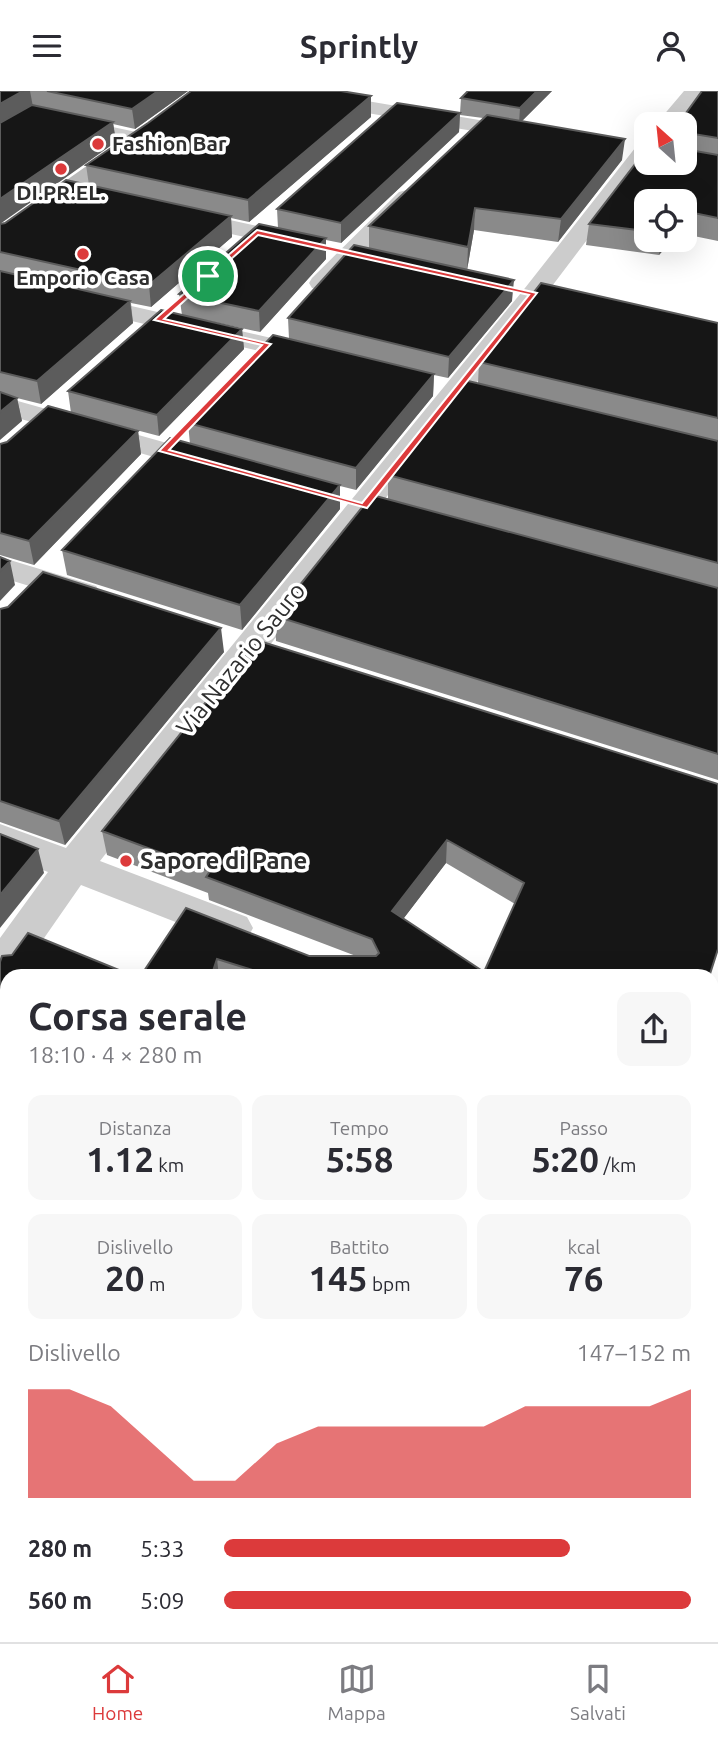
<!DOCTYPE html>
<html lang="it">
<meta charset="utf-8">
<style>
:root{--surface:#fff;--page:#f7f7f7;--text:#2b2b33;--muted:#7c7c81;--line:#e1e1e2;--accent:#dc3a3b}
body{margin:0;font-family:Ubuntu,sans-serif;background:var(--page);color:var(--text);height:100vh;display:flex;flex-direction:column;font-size:26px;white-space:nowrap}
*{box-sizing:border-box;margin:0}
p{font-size:23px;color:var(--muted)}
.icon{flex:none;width:38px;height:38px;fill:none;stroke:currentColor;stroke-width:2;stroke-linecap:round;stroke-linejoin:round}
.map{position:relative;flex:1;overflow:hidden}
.panel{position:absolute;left:0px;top:878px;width:719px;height:674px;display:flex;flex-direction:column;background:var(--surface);border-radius:21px 21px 0 0;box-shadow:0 7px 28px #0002}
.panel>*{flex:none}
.needle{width:46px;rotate:333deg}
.controls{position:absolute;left:634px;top:21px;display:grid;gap:14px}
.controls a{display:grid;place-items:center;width:63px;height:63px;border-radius:14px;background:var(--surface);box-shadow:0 7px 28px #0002;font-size:35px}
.pin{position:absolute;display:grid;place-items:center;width:60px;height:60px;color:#fff;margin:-30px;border:4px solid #fff;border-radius:50%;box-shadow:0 2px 7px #0007}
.round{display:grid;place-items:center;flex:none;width:74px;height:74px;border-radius:14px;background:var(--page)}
.headline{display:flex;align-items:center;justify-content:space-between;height:119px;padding:0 28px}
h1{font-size:38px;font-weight:600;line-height:52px}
.stats{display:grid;grid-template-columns:repeat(3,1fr);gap:10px;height:119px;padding:7px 28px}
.stats div{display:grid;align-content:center;border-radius:14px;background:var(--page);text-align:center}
.stats b{font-size:35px;font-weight:600}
.stats small{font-size:19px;font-weight:400}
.stats p{font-size:19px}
.chart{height:196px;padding:14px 28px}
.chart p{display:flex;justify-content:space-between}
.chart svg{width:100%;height:126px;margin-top:7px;fill:var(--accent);opacity:.7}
ul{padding:0 28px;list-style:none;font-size:23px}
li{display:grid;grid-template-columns:112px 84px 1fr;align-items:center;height:52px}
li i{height:18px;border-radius:9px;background:var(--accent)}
header{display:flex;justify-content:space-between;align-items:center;height:91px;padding:0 28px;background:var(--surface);font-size:32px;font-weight:600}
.tab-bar{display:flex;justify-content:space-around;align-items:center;height:98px;border-top:2px solid var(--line);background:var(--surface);font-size:19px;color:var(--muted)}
.tab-bar a{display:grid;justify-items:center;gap:4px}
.tab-bar .selected{color:var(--accent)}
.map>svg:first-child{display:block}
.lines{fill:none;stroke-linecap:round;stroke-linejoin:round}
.street{fill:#ccc;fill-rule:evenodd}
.secondary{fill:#b9b9b9;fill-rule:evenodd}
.wall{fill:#8a8a8a;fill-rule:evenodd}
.shaded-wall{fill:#5c5c5c}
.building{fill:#161616;stroke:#5c5c5c;stroke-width:2;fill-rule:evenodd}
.route{fill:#dc3a3b;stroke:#fff;stroke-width:2;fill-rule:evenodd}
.poi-dot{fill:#dc3a3b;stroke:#fff;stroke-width:2.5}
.labels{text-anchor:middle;stroke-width:7;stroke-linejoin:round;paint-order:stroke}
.far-poi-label{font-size:21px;font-weight:bold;fill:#2f2f2f;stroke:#fff}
.street-label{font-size:24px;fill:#2f2f2f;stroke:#fff}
.poi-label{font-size:24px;font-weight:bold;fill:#2f2f2f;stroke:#fff;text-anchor:start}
</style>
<header><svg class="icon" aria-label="menu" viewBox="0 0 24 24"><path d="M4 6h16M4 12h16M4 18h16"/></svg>Sprintly<svg class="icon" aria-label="person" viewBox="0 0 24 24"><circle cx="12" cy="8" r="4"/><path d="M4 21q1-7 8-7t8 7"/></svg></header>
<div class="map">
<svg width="718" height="1551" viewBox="0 0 718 1551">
<rect width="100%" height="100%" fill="#fff"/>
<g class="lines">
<!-- street -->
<path class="street" d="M 263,0 L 308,0 L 526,37 L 533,39 L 536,43 L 533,47 L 526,49 L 273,6 Z
M 684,0 L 705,0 L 677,33 L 656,33 Z
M 32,19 L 141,42 L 148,44 L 151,48 L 148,52 L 141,54 L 35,32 L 0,52 L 0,37 Z
M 646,50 L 646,71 L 543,207 L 100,770 L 247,826 L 253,837 L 247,848 L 233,853 L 219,848 L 81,794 L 17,886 L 7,886 L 7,892 L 0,894 L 0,847 L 48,781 L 0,762 L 0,733 L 66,757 L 525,197 L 639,52 Z
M 407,99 L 415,101 L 418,106 L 415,111 L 330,197 L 321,199 L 312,197 L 309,192 L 312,187 L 399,101 Z
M 180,118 L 311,147 L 315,152 L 311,157 L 303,159 L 172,130 L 169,125 L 172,120 Z
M 0,185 L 315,257 L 324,259 L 328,265 L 324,271 L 315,273 L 0,199 Z
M 0,305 L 220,367 L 224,373 L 220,379 L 210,382 L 0,322 Z
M 0,466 L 96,495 L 101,502 L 96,509 L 85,512 L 0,486 Z
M 718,984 L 718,1037 L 712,1039 L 712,986 Z
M 23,1545 L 81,1545 L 79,1551 L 21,1551 Z"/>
<!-- secondary -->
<path class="secondary" d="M 193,0 L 216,0 L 8,152 L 0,154 L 0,136 Z
M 0,1013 L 7,1016 L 7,1056 L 0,1053 Z
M 712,1320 L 718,1322 L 718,1375 L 712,1373 Z"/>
</g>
<!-- wall -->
<path class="wall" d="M 0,0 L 188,0 L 135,38 L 113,33 L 116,51 Z
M 552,0 L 522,30 L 622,69 L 558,151 L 474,139 L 467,179 L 512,210 L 448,287 L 434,284 L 433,305 L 356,399 L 340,395 L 340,418 L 242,539 L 67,484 L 62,459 L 190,353 L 188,332 L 289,248 L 288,227 L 369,157 L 369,135 L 483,27 L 460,24 L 459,41 L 341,152 L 326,149 L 326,168 L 260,241 L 182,224 L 179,203 L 278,137 L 277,118 L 460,22 L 461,7 Z
M 718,0 L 718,150 L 684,143 L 684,110 L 646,110 L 646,149 L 672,149 L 659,164 L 586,154 L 589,133 L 646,72 Z
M 371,5 L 371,26 L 249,131 L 231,127 L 232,146 L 151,216 L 131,212 L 133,232 L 41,313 L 17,307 L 22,330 L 0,321 L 0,133 L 5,132 L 89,94 L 86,74 Z
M 718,232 L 718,689 L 276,550 L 275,525 L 481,433 L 388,408 L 388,384 L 478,292 L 479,271 Z
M 242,238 L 244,258 L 159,345 L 79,324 L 138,340 L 141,363 L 34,474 L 0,464 L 0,353 L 7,351 L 71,322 L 68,300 Z
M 0,518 L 224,561 L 65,754 L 0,731 Z
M 256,549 L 709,886 L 140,886 L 186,817 L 309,865 L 356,865 L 209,809 L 208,802 L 107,764 L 102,740 ZM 446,772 L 515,813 L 484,881 L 403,828 Z
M 0,871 L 7,886 L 7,983 L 0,980 Z
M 718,1136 L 718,1283 L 712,1281 L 712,1154 Z
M 712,1377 L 718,1379 L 718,1473 L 712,1470 Z
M 464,1545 L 512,1545 L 512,1551 L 465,1551 Z"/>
<!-- shaded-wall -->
<path class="shaded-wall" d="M 23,0 L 30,0 L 33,16 L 0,35 L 0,13 Z
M 158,0 L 188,0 L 135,38 L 132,18 Z
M 537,0 L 552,0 L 519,33 L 520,17 Z
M 371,5 L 371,26 L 249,131 L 248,109 Z
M 460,22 L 459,41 L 341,152 L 341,132 Z
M 113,31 L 116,51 L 0,133 L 0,108 Z
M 688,42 L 684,63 L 684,49 Z
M 625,48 L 622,69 L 558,151 L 561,128 Z
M 475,117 L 474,139 L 467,179 L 468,156 Z
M 231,125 L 232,146 L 151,216 L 149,194 Z
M 326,147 L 326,168 L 260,241 L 259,220 Z
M 661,149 L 672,149 L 659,164 Z
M 514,189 L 512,210 L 448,287 L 449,266 Z
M 130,210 L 133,232 L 41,313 L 37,290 Z
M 242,238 L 244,258 L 159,345 L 157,324 Z
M 434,283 L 433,305 L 356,399 L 356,377 Z
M 17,307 L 22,330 L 0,349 L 0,321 Z
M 138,340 L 141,363 L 34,474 L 29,450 Z
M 340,394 L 340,418 L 242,539 L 240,514 Z
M 10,470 L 15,494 L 0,510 L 0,480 Z
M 221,537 L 224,561 L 65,754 L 59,730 Z
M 447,749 L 446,772 L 391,844 L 392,820 Z
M 38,758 L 44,782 L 0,837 L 0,804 Z
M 217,868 L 219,886 L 211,886 Z
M 2,1053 L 7,1065 L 7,1083 L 0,1097 L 0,1058 Z
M 7,1504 L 7,1545 L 9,1545 L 7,1551 L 0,1551 L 0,1525 Z
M 332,1545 L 336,1545 L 335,1551 L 330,1551 Z"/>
<!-- building -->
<path class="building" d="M 0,0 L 23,0 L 0,13 Z
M 47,0 L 158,0 L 132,18 Z
M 191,0 L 341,0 L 371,5 L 248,109 L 86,74 L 148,32 Z
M 468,0 L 537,0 L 520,17 L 461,7 Z
M 702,0 L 718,0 L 718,47 L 688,42 L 684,49 L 684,33 L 678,33 Z
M 397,12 L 460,22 L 341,132 L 277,118 Z
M 32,14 L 113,31 L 0,108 L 0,32 Z
M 487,24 L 625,48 L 561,128 L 475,117 L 468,156 L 369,135 Z
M 684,58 L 718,64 L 718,127 L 684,120 L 684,110 L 646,110 L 646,140 L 589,133 L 646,59 L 646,72 L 684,72 Z
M 66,89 L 231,125 L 149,194 L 0,161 L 0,133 L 5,132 Z
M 259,133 L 326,147 L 259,220 L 179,203 Z
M 354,154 L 514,189 L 449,266 L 288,227 Z
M 0,180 L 130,210 L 37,290 L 0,281 Z
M 541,192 L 718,232 L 718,327 L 479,271 Z
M 161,219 L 242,238 L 157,324 L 68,300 Z
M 273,244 L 434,283 L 356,377 L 188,332 Z
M 464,289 L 718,350 L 718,472 L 388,384 Z
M 0,301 L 17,307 L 0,321 Z
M 48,315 L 138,340 L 29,450 L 0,442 L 0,353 L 7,351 Z
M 170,347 L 340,394 L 240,514 L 62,459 Z
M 372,404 L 718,497 L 718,663 L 275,525 Z
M 0,466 L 10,470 L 0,480 Z
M 43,481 L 221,537 L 59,730 L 0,710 L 0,518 L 8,516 Z
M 256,549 L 718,693 L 718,858 L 709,886 L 275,886 L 217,868 L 211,886 L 140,886 L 186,817 L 309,865 L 376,865 L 379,862 L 372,848 L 206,786 L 210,780 L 102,740 ZM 447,749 L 524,792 L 484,881 L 392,820 Z
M 0,743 L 38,758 L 0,804 Z
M 28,842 L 136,886 L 7,886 L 7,964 L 0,961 L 0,871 L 2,865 L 12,864 Z
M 7,1137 L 7,1504 L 0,1525 L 0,1160 Z
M 718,1144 L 718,1260 L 712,1257 L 712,1162 Z
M 712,1377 L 718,1379 L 718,1452 L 712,1449 Z
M 98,1545 L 332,1545 L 330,1551 L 97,1551 Z
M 469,1545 L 512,1545 L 512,1551 L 467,1551 Z"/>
<!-- route -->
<path class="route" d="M 257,139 L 537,202 L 367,417 L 159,360 L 262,254 L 154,229 ZM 258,144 L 529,204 L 362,412 L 169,359 L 271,253 L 164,228 Z"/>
<!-- markers -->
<g class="poi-dot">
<circle cx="98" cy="53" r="7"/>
<circle cx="61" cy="78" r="7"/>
<circle cx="83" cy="163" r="7"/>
<circle cx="126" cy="770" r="7"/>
</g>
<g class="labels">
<!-- far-poi labels -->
<g class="far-poi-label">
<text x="112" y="60" text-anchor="start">Fashion Bar</text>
<text x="61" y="109">DI.PR.EL.</text>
<text x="83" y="194">Emporio Casa</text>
</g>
<!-- street labels -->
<g class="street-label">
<text transform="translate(241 568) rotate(-51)" y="8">Via Nazario Sauro</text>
</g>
<!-- poi labels -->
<g class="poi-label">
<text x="140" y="778">Sapore di Pane</text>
</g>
</g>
</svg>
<div class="controls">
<a><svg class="needle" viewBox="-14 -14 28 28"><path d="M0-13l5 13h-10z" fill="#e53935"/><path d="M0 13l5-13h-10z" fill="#7c7c81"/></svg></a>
<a><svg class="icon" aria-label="locate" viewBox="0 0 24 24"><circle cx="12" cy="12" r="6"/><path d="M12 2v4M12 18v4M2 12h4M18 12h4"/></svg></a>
</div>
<div class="pin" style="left:208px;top:185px;background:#1e9e55"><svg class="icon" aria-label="arrive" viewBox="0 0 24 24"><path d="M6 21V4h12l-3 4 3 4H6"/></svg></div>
<section class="panel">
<div class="headline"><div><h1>Corsa serale</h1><p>18:10 · 4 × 280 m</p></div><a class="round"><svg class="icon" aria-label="share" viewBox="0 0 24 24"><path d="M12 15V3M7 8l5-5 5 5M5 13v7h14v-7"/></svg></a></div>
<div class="stats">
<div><p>Distanza</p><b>1.12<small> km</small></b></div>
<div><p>Tempo</p><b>5:58</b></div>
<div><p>Passo</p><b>5:20<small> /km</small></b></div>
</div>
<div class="stats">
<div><p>Dislivello</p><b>20<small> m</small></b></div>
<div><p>Battito</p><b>145<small> bpm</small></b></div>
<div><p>kcal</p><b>76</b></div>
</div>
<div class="chart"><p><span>Dislivello</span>147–152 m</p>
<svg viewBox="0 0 160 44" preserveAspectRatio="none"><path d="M0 44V6L10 6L20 12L30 25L40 38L50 38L60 25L70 19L80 19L90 19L100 19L110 19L120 12L130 12L140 12L150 12L160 6V44z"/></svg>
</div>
<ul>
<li><b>280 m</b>5:33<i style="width:74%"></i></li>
<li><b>560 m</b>5:09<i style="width:100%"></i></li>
</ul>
</section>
</div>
<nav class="tab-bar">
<a class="selected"><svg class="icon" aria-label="home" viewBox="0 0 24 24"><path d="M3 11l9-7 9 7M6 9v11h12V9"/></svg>Home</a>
<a><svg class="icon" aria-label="map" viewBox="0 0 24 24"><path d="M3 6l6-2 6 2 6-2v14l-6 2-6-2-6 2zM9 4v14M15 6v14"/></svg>Mappa</a>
<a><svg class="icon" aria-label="saved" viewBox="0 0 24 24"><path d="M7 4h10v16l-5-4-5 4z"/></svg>Salvati</a>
</nav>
